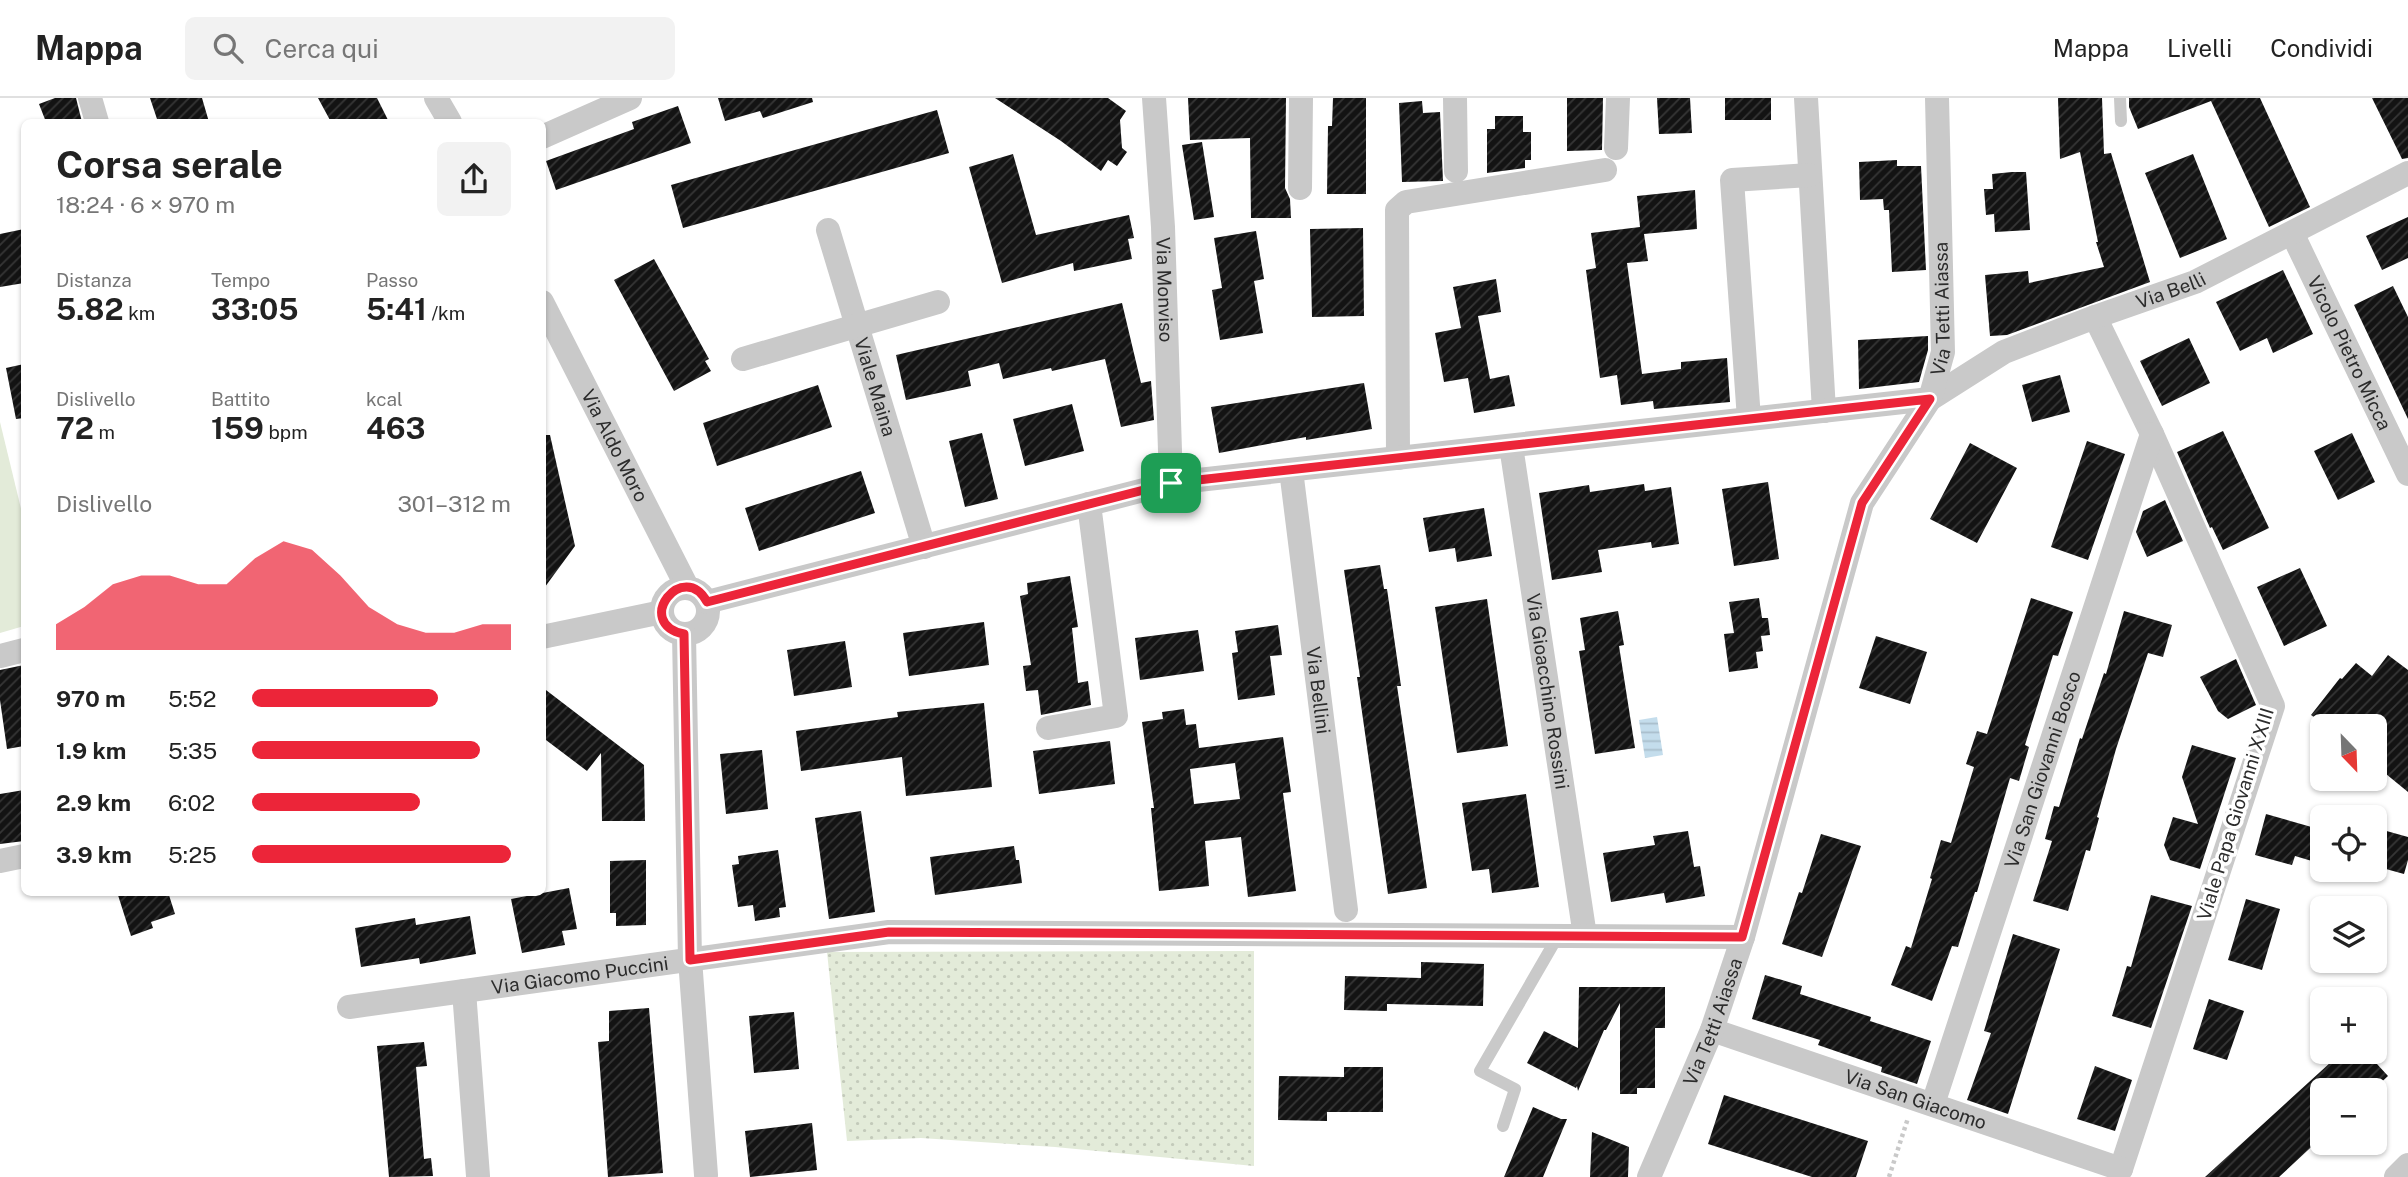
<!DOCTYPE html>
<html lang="it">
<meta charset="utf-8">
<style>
:root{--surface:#fff;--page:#f2f2f2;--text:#222;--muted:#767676;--line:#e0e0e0;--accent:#ec2539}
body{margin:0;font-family:"Public Sans",sans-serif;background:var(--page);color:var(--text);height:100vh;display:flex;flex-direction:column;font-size:26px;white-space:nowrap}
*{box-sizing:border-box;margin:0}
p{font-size:23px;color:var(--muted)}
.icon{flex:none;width:38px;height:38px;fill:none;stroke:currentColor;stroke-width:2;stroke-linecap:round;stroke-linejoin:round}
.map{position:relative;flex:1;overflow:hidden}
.drawer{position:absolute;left:21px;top:21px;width:525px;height:777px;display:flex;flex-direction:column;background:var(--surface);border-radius:10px;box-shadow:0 2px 5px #0004}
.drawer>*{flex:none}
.needle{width:46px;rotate:157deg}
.fabs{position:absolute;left:2310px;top:616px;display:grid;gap:14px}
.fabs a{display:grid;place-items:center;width:77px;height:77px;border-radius:10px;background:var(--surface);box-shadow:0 2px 5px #0004;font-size:35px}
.pin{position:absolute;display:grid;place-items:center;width:60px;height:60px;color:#fff;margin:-30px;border-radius:14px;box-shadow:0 4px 10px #0006}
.round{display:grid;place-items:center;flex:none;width:74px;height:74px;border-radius:10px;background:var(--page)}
.headline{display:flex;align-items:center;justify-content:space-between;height:119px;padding:0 35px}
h1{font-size:38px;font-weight:700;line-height:52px}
.figures{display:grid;grid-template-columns:repeat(3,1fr);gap:10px;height:119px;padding:7px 35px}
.figures div{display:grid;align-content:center}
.figures b{font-size:30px;font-weight:700}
.figures small{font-size:19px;font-weight:400}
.figures p{font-size:19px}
.chart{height:196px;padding:14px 35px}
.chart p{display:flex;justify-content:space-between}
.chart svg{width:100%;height:126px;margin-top:7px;fill:var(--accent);opacity:.7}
ul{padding:0 35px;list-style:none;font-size:23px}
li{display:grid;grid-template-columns:112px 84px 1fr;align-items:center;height:52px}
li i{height:18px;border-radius:9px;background:var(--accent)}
header{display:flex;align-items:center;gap:42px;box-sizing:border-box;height:98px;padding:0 35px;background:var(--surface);border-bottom:2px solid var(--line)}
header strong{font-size:33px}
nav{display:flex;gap:38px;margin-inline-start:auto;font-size:24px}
.search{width:490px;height:63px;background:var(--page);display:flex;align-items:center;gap:18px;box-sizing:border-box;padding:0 24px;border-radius:10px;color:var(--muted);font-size:26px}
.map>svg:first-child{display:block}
.grass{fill:url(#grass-dots)}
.green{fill:#e3ebd9}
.water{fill:url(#water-rules)}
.building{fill:url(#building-hatch);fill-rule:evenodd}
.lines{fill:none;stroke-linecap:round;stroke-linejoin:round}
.path{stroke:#c9c9c9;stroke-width:4.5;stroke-dasharray:3.5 3.5;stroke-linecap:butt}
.lane{stroke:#c9c9c9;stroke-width:12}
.street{stroke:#c9c9c9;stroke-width:24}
.route-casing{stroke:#fff;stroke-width:14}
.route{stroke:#ec2539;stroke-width:9}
.labels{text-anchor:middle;stroke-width:7;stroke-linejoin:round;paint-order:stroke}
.street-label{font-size:19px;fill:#2c2c2c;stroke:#fff}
</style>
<header>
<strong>Mappa</strong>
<div class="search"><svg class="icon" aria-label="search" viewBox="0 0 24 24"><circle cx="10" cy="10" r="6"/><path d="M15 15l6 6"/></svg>Cerca qui</div>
<nav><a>Mappa</a><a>Livelli</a><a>Condividi</a></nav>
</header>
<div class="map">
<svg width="2408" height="1079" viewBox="0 0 2408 1079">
<defs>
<pattern id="grass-dots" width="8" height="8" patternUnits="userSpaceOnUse" patternTransform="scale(1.75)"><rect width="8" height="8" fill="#e3ebd9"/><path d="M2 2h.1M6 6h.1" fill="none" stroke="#c3caba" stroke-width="1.8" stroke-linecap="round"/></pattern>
<pattern id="water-rules" width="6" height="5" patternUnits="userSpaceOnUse" patternTransform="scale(1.75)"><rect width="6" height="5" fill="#c4ddec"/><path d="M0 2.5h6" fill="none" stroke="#a9becb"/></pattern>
<pattern id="building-hatch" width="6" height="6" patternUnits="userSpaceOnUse" patternTransform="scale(1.75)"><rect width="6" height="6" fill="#131313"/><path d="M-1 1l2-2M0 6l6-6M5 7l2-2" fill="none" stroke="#363636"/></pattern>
</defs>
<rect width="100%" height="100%" fill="#fff"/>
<!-- grass -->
<path class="grass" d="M 1254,853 L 1254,1068 L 1055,1049 L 921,1040 L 847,1043 L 827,854 Z"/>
<!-- green -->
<path class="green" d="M 0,324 L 24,423 L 24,528 L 0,535 Z"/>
<!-- water -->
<path class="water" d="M 1657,619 L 1663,657 L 1645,660 L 1639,622 Z"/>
<!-- building -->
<path class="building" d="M 55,0 L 76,0 L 82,24 L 46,24 L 39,6 Z
M 150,0 L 202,0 L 209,24 L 158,24 Z
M 318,0 L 377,0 L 389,24 L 331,24 Z
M 718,0 L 812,0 L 813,4 L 763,20 L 760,13 L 725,23 Z
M 995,0 L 1108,0 L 1126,13 L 1120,22 L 1122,50 L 1127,54 L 1117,68 L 1108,62 L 1101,73 L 1061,43 Z
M 1188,0 L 1286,0 L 1285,90 L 1290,101 L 1291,120 L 1251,120 L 1250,40 L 1190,42 Z
M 1333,0 L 1366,0 L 1366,96 L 1327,96 L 1328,28 L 1332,28 Z
M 1567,0 L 1603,0 L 1602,52 L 1567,53 Z
M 1657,0 L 1690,0 L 1692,35 L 1659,36 Z
M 1725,0 L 1771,0 L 1771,22 L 1725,22 Z
M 2058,0 L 2102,0 L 2104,56 L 2111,55 L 2150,184 L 2007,237 L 1990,238 L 1985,177 L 2028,173 L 2029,185 L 2104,169 L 2096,144 L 2098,144 L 2080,54 L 2060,61 Z
M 2129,0 L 2260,0 L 2310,109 L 2269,129 L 2211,3 L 2138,31 L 2129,9 Z
M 2372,0 L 2408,0 L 2408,60 L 2402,61 Z
M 1422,3 L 1423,15 L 1440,14 L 1443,83 L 1402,84 L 1399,5 Z
M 678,8 L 691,45 L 556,92 L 546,63 L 634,31 L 632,24 Z
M 937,12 L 949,55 L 683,130 L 671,87 Z
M 1495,18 L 1523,18 L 1523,34 L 1531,34 L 1531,62 L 1525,62 L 1525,70 L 1487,75 L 1487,31 L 1495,31 Z
M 1202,44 L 1214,119 L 1194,122 L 1182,47 Z
M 1013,56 L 1036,137 L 1129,117 L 1134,140 L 1128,141 L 1132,161 L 1074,173 L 1073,165 L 1002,185 L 969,69 Z
M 2193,56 L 2227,141 L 2180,160 L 2145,75 Z
M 1897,62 L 1897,68 L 1921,68 L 1926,172 L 1892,174 L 1889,112 L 1884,112 L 1883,101 L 1860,102 L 1859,64 Z
M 2012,74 L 2026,74 L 2030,132 L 1995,134 L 1994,116 L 1986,117 L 1984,91 L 1993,91 L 1992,76 Z
M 1695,92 L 1697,131 L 1644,136 L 1648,163 L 1627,165 L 1642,276 L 1681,271 L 1681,264 L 1727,260 L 1730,304 L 1654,311 L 1653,303 L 1621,307 L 1617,277 L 1600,280 L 1586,172 L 1596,170 L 1591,135 L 1640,129 L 1637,98 Z
M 2408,119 L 2408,160 L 2382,172 L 2366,138 Z
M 1363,130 L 1364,218 L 1312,219 L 1310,131 Z
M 24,131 L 24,185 L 0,189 L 0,136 Z
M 1256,133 L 1264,181 L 1254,183 L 1263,235 L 1220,242 L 1212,192 L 1222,190 L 1214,140 Z
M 654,161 L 709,261 L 705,263 L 711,273 L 674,293 L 614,182 Z
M 2283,172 L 2313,236 L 2273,255 L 2267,240 L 2240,253 L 2216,204 Z
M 1496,181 L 1501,214 L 1478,218 L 1490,281 L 1509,277 L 1515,308 L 1474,315 L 1468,280 L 1444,284 L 1435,235 L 1461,230 L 1453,189 Z
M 2393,188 L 2408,219 L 2408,321 L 2354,207 Z
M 1122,205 L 1141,285 L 1151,283 L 1154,322 L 1121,329 L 1105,261 L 1052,273 L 1051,270 L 1003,281 L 999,265 L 968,273 L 971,288 L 906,302 L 896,257 Z
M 1928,238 L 1928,252 L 1919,284 L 1859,291 L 1858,242 Z
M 2189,240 L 2210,285 L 2162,308 L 2140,263 Z
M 24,266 L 24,320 L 16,321 L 6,270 Z
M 2060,277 L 2070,314 L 2032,324 L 2022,287 Z
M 1364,285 L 1372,331 L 1306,342 L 1306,339 L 1219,355 L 1211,309 Z
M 818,287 L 832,329 L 717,368 L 703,325 Z
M 1072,306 L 1084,353 L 1025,368 L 1013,321 Z
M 2223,333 L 2269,430 L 2223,452 L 2212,429 L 2210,430 L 2177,354 Z
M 982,335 L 998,401 L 965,409 L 949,343 Z
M 2352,335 L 2375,384 L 2338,402 L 2314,353 Z
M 542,337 L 550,337 L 575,448 L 542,493 Z
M 2087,343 L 2125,356 L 2088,462 L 2051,449 Z
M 1970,345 L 2017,370 L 1977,445 L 1930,421 Z
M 861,373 L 875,415 L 759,453 L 745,410 Z
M 1768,384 L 1779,461 L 1734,468 L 1722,391 Z
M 1644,386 L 1645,393 L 1671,389 L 1679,446 L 1652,450 L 1651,444 L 1598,452 L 1602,474 L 1552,482 L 1539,395 L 1589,387 L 1590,394 Z
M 2165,402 L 2183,443 L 2147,459 L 2136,434 L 2143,413 Z
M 1484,410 L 1492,458 L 1457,464 L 1455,450 L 1429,454 L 1423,420 Z
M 1380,467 L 1384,491 L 1387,491 L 1401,588 L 1397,588 L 1427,790 L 1388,796 L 1357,579 L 1360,579 L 1344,472 Z
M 2300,470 L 2327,528 L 2284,548 L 2257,489 Z
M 1070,478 L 1078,529 L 1072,530 L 1078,585 L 1088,583 L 1091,607 L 1041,617 L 1038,592 L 1026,593 L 1023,568 L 1031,567 L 1020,498 L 1028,496 L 1027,485 Z
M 1759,500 L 1762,520 L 1768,520 L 1770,537 L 1761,538 L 1763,553 L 1756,554 L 1758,570 L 1729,574 L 1724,536 L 1734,535 L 1729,504 Z
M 2031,500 L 2073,514 L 2058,558 L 2053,557 L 2025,647 L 2029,649 L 2019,683 L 2010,680 L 1977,794 L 1975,794 L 1958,849 L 1952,848 L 1932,903 L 1891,887 L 1906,848 L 1911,850 L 1932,781 L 1930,780 L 1941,742 L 1951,745 L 1974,669 L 1966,666 L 1977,633 L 1987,636 Z
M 1487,501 L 1508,648 L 1457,655 L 1435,509 Z
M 1618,513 L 1624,547 L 1619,548 L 1635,650 L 1595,656 L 1579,553 L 1585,552 L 1580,520 Z
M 2124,513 L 2172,527 L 2163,559 L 2148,555 L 2116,651 L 2097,719 L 2099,720 L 2090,753 L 2086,752 L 2068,813 L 2033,803 L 2052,743 L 2045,741 L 2054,708 L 2059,709 L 2080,640 L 2082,641 L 2104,575 L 2106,576 Z
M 984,524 L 989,567 L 909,578 L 903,535 Z
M 1278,527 L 1282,557 L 1270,558 L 1275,597 L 1238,602 L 1232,555 L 1238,554 L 1235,533 Z
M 1198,532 L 1204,573 L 1140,582 L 1135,540 Z
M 1876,538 L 1927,554 L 1910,606 L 1859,590 Z
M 845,543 L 852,589 L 794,598 L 787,552 Z
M 2388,557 L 2408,572 L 2408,694 L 2375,667 L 2375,628 L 2326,628 L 2311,617 L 2340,580 L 2342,581 L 2356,565 L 2372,578 Z
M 2236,561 L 2256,607 L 2228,621 L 2218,613 L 2200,579 Z
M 24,567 L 24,648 L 7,651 L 0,602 L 0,572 Z
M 542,589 L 644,667 L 645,723 L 602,723 L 601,655 L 587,673 L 542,639 Z
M 984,605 L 992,689 L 906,698 L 902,659 L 801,673 L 796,633 L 898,619 L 897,614 Z
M 1184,611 L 1186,627 L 1196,626 L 1199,650 L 1283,639 L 1291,694 L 1283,695 L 1296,793 L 1248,799 L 1241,739 L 1205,743 L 1209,788 L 1159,793 L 1151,710 L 1154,710 L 1142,624 L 1163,621 L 1162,614 ZM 1235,665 L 1240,701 L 1194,706 L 1190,671 Z
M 1110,643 L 1115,686 L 1039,696 L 1033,653 Z
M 2192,647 L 2236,660 L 2200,771 L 2170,762 L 2164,747 L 2173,719 L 2198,726 L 2182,679 Z
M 762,652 L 768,711 L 726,716 L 720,656 Z
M 24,692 L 24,743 L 0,746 L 0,696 Z
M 1526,696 L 1539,789 L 1492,795 L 1489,771 L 1472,773 L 1462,705 Z
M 861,713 L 875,814 L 829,821 L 815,720 Z
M 2266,716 L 2322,732 L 2322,766 L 2295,758 L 2292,767 L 2255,757 Z
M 2383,732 L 2408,739 L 2408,762 L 2404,776 L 2375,768 L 2375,746 L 2378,747 Z
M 1688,733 L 1694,769 L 1700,768 L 1705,798 L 1666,805 L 1664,795 L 1611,804 L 1603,755 L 1655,747 L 1653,738 Z
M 1821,736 L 1861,748 L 1822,859 L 1782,846 L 1799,794 L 1802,795 Z
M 1014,748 L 1016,762 L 1019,762 L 1022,785 L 935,797 L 930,759 Z
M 778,752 L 786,809 L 779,810 L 780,819 L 755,823 L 753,807 L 738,809 L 732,767 L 739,766 L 738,758 Z
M 646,762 L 646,827 L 616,828 L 616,815 L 610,815 L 610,763 Z
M 569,790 L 577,831 L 562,833 L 565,847 L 522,855 L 511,801 Z
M 117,794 L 168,794 L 175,816 L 151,824 L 153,830 L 131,838 Z
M 2151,797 L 2192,808 L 2151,930 L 2112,918 L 2127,868 L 2131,869 Z
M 2246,801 L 2280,811 L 2262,872 L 2228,862 Z
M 470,818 L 476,856 L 420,866 L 419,860 L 361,869 L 355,830 L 415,820 L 416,827 Z
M 2013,836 L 2060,851 L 2008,1016 L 1967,1002 L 1991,935 L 1984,933 Z
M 1421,864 L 1484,866 L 1483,908 L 1387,906 L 1387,913 L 1344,912 L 1345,878 L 1421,880 Z
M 1765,877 L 1802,888 L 1800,896 L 1871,919 L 1870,923 L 1931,943 L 1917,986 L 1881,974 L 1882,969 L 1818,947 L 1820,942 L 1752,921 Z
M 1579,889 L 1665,889 L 1665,930 L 1655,930 L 1655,990 L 1637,990 L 1637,996 L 1620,996 L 1620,905 L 1606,932 L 1604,932 L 1578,993 L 1577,988 L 1576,990 L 1527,965 L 1544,933 L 1578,950 Z
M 2209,901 L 2244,913 L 2227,962 L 2193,951 Z
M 649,910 L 663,1075 L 608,1079 L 598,944 L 609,943 L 609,913 Z
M 794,914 L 799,971 L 754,975 L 749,918 Z
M 424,944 L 427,968 L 416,969 L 424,1061 L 431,1060 L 433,1078 L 389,1079 L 377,948 Z
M 2342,954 L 2366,954 L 2388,978 L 2373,992 L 2322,992 L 2322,1039 L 2279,1079 L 2205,1079 Z
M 2095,968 L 2132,982 L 2115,1033 L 2077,1021 Z
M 1344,969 L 1383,969 L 1383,1014 L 1327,1014 L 1327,1023 L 1278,1022 L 1279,978 L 1344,979 Z
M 1724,997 L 1868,1043 L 1856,1079 L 1812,1079 L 1708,1046 Z
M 1533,1009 L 1561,1021 L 1567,1021 L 1543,1079 L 1504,1079 Z
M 812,1025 L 817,1072 L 750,1079 L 745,1033 Z
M 1592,1034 L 1629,1049 L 1628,1079 L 1590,1079 Z"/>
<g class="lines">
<!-- path -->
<path class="path" d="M 1889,1079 L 1908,1020"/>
<!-- lane -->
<path class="lane" d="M 2120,0 L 2121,23
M 1503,1028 L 1515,991 L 1480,973 L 1558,838"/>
<!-- street -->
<g class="street">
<path d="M 90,0 L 97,24"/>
<path d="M 436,0 L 450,24"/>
<path id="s1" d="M 1154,0 L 1163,129 L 1171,385"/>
<path d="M 1455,0 L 1456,73"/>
<path d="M 1806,0 L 1824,313"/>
<path d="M 542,39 L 630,0"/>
<path d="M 1616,50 L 1618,0"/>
<path d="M 1300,90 L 1301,0"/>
<path id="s2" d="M 828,132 L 924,449"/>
<path id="s3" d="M 2292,135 L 2408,376"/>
<path id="s4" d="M 542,204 L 687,489"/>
<path d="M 2095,219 L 2152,336 L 2273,608 L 2121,1071"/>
<path d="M 743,261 L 938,204"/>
<path d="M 1749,321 L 1732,82 L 1810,77"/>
<path id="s5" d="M 1511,348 L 1585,838"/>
<path d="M 1398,360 L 1397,112 L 1406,104 L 1605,72"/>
<path id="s6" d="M 1291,372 L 1346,812"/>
<circle cx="685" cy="513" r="23"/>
<path id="s7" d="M 707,504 L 1171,385 L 1930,301 L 2004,254 L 2095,219 L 2195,184 L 2408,75"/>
<path d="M 684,536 L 690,861 L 706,1077"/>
<path d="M 542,539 L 662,514"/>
<path d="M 0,558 L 24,552"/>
<path d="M 1048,630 L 1116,618 L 1089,406"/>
<path d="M 0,763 L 24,758"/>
<path d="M 464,893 L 478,1078"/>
<path id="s8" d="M 349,909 L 889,834 L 1743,839"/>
<path id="s9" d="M 1712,932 L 2121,1071"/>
<path id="s10" d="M 1933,1006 L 2152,336"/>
<path id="s11" d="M 1649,1079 L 1712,932 L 1743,839 L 1862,405 L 1930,301 L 1943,254 L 1937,0"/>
<path d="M 2396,1079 L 2408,1067"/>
</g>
</g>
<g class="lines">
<!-- route casing -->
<g class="route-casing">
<path id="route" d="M 1930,301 L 1862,405 L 1742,839 L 889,834 L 690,862 L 684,536 C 632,525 684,460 707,504 L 1171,385 Z"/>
</g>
<!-- route -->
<use href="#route" class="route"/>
</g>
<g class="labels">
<!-- street labels -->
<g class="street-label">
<text dy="7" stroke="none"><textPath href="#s1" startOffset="192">Via Monviso</textPath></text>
<text dy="7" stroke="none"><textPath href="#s7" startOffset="1508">Via Belli</textPath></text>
<text dy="7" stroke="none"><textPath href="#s11" startOffset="924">Via Tetti Aiassa</textPath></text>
<text dy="7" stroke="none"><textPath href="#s3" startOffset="133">Vicolo Pietro Micca</textPath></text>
<text dy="7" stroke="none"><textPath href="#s2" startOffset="164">Viale Maina</textPath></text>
<text dy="7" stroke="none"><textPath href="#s4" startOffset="161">Via Aldo Moro</textPath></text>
<text dy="7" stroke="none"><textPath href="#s6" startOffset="222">Via Bellini</textPath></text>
<text dy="7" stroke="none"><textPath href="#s5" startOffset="248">Via Gioacchino Rossini</textPath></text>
<text dy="7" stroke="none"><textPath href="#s10" startOffset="352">Via San Giovanni Bosco</textPath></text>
<text transform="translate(2235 716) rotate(-73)" y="7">Viale Papa Giovanni XXIII</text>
<text dy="7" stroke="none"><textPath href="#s8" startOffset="233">Via Giacomo Puccini</textPath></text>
<text dy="7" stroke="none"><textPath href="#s11" startOffset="168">Via Tetti Aiassa</textPath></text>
<text dy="7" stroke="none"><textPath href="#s9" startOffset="215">Via San Giacomo</textPath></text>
</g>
</g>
</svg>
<div class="fabs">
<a><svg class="needle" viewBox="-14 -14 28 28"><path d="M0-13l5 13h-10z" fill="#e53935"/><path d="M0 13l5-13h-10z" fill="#767676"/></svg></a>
<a><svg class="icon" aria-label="locate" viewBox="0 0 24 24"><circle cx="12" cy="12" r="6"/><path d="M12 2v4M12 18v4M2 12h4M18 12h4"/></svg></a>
<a><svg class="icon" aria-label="layers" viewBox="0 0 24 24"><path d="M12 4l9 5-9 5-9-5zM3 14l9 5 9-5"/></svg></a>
<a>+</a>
<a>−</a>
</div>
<div class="pin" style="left:1171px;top:385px;background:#1e9e55"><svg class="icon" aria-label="arrive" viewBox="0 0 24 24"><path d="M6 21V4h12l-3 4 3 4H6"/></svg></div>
<section class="drawer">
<div class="headline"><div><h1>Corsa serale</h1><p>18:24 · 6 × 970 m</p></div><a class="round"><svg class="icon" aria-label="share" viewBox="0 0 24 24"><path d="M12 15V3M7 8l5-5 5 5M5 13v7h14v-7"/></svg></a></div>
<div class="figures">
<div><p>Distanza</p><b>5.82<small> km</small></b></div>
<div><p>Tempo</p><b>33:05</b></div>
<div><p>Passo</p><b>5:41<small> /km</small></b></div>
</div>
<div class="figures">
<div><p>Dislivello</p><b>72<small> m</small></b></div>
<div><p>Battito</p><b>159<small> bpm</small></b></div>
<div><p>kcal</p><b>463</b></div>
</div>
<div class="chart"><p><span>Dislivello</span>301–312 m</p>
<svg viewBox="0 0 160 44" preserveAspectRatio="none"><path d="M0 44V35L10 29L20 21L30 18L40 18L50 21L60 21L70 12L80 6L90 9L100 18L110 29L120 35L130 38L140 38L150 35L160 35V44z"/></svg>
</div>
<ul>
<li><b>970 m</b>5:52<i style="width:72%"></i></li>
<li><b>1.9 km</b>5:35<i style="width:88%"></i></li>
<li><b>2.9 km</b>6:02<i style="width:65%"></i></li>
<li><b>3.9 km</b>5:25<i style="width:100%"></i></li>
</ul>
</section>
</div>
